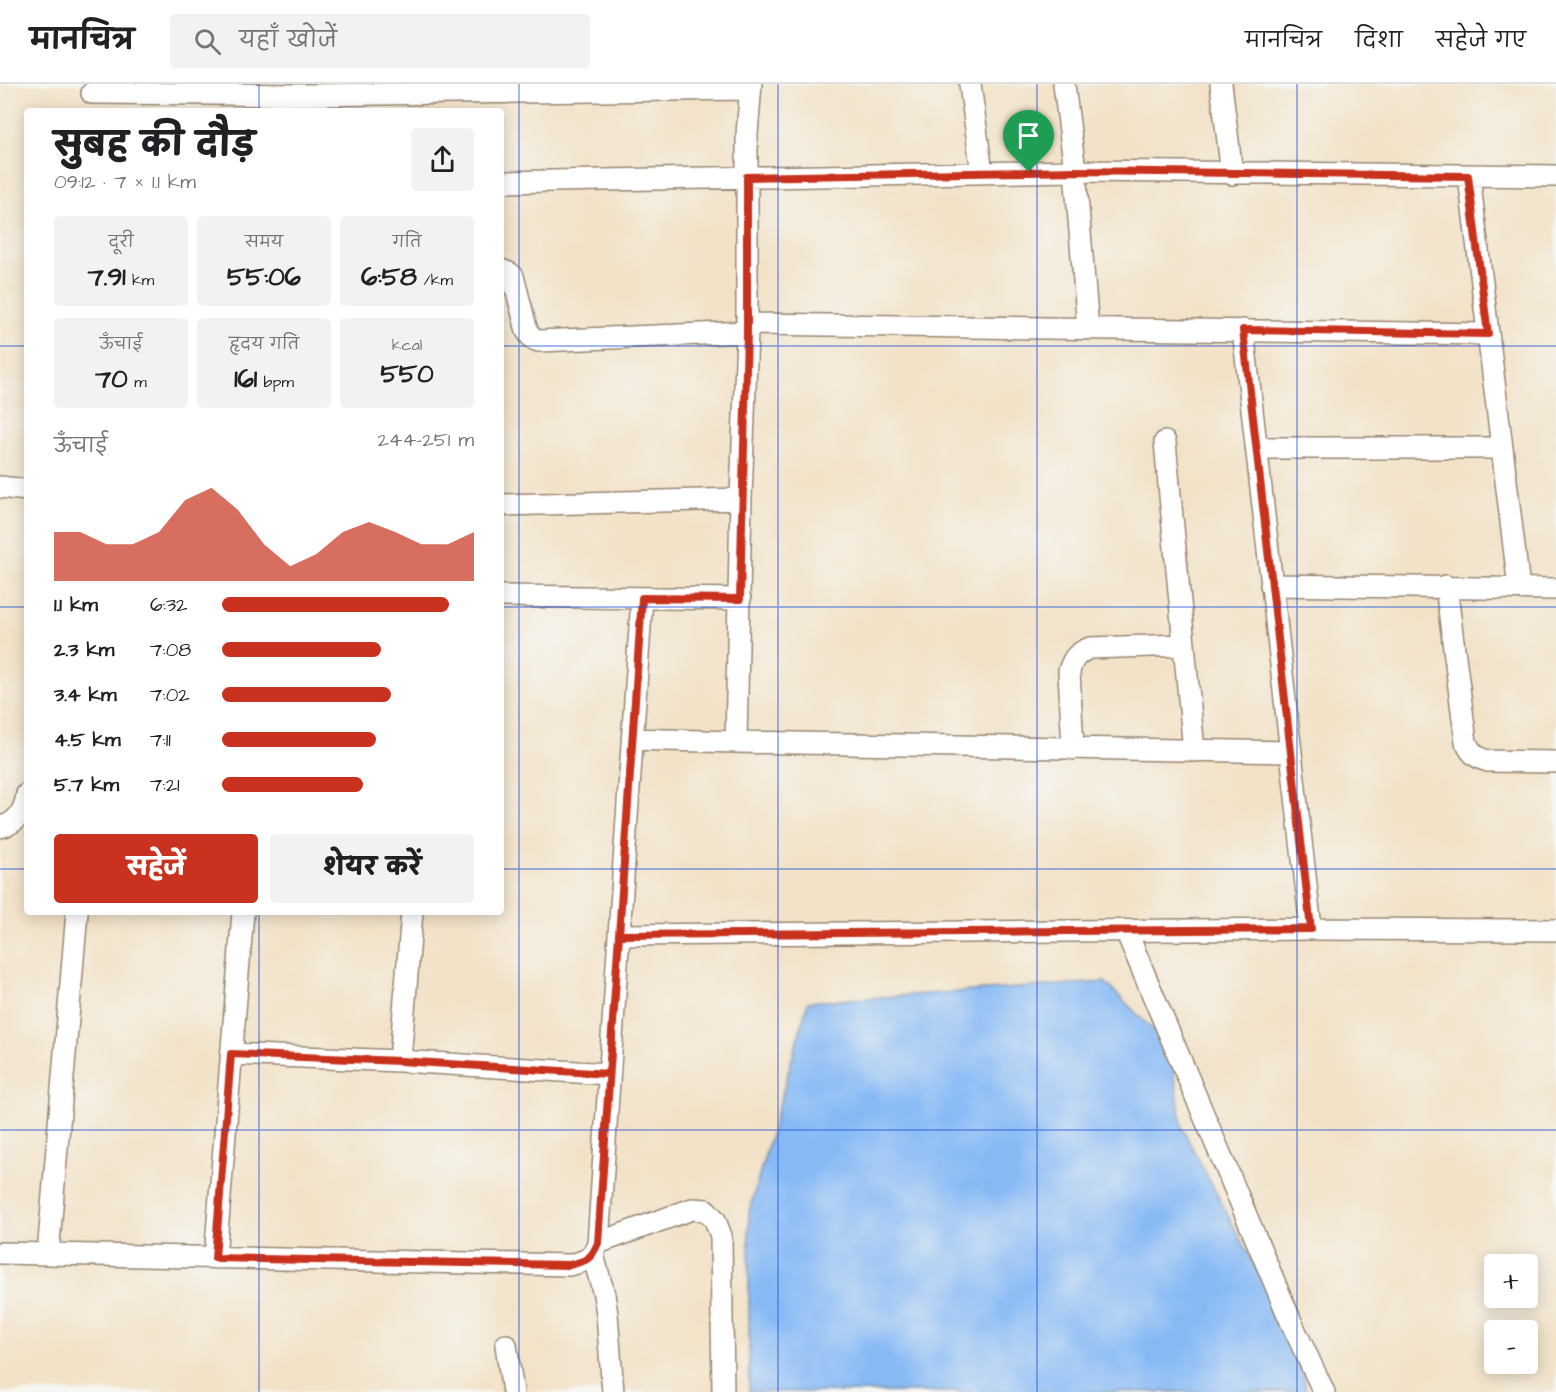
<!DOCTYPE html>
<html lang="hi">
<meta charset="utf-8">
<style>
:root{--surface:#fff;--page:#f2f2f2;--text:#202124;--muted:#757577;--line:#e0e0e0;--accent:#c8321e}
body{margin:0;font-family:"Architects Daughter","Playpen Sans Deva",sans-serif;background:var(--page);color:var(--text);height:100vh;display:flex;flex-direction:column;font-size:22px;white-space:nowrap}
*{box-sizing:border-box;margin:0}
p{font-size:20px;color:var(--muted)}
.icon{flex:none;width:33px;height:33px;fill:none;stroke:currentColor;stroke-width:2;stroke-linecap:round;stroke-linejoin:round}
.map{position:relative;flex:1;overflow:hidden}
.details{position:absolute;left:24px;top:24px;width:480px;height:807px;display:flex;flex-direction:column;background:var(--surface);border-radius:6px;box-shadow:0 3px 15px #0003}
.details>*{flex:none}
.tools{position:absolute;left:1484px;top:1170px;display:grid;gap:12px}
.tools a{display:grid;place-items:center;width:54px;height:54px;border-radius:6px;background:var(--surface);box-shadow:0 3px 15px #0003;font-size:30px}
.pin{position:absolute;display:grid;place-items:center;width:51px;height:51px;color:#fff;margin:-62px -26px;border-radius:50% 50% 50% 0;rotate:-45deg;box-shadow:0 0 6px #0007}
.pin .icon{rotate:45deg}
.round{display:grid;place-items:center;flex:none;width:63px;height:63px;border-radius:6px;background:var(--page)}
.head{display:flex;align-items:center;justify-content:space-between;height:102px;padding:0 30px}
h1{font-size:33px;font-weight:800;line-height:45px}
.figures{display:grid;grid-template-columns:repeat(3,1fr);gap:9px;height:102px;padding:6px 30px}
.figures div{display:grid;align-content:center;border-radius:6px;background:var(--page);text-align:center}
.figures b{font-size:26px;font-weight:800}
.figures small{font-size:16px;font-weight:400}
.figures p{font-size:16px}
.chart{height:168px;padding:12px 30px}
.chart p{display:flex;justify-content:space-between}
.chart svg{width:100%;height:108px;margin-top:6px;fill:var(--accent);opacity:.7}
.cta{display:flex;gap:12px;margin-top:auto;padding:12px 30px}
.cta a{flex:1;height:69px;border-radius:6px;background:var(--accent);color:#fff;font-size:24px;font-weight:800;line-height:69px;text-align:center}
.cta a+a{background:var(--page);color:var(--text)}
ul{padding:0 30px;list-style:none;font-size:20px}
li{display:grid;grid-template-columns:96px 72px 1fr;align-items:center;height:45px}
li i{height:15px;border-radius:8px;background:var(--accent)}
header{display:flex;align-items:center;gap:36px;box-sizing:border-box;height:84px;padding:0 30px;background:var(--surface);border-bottom:2px solid var(--line)}
header strong{font-size:28px}
nav{display:flex;gap:33px;margin-inline-start:auto;font-size:21px}
.search{width:420px;height:54px;background:var(--page);display:flex;align-items:center;gap:15px;box-sizing:border-box;padding:0 21px;border-radius:6px;color:var(--muted);font-size:22px}
.map>svg:first-child{display:block}
.water{fill:#87baf5;stroke:#61728a;stroke-width:1.5}
.lines{fill:none;stroke-linecap:round;stroke-linejoin:round}
.street-casing{stroke:#968673;stroke-width:24}
.street{stroke:#fff;stroke-width:21}
.route-casing{stroke:#fff;stroke-width:12}
.route{stroke:#c8321e;stroke-width:8}
.grid{fill:none;stroke:#1d4ed8;stroke-width:1.5;stroke-opacity:0.55}
</style>
<header>
<strong>मानचित्र</strong>
<div class="search"><svg class="icon" aria-label="search" viewBox="0 0 24 24"><circle cx="10" cy="10" r="6"/><path d="M15 15l6 6"/></svg>यहाँ खोजें</div>
<nav><a>मानचित्र</a><a>दिशा</a><a>सहेजे गए</a></nav>
</header>
<div class="map">
<svg width="1556" height="1308" viewBox="0 0 1556 1308">
<rect width="100%" height="100%" fill="#f6f6f2"/>
<filter id="ink" filterUnits="userSpaceOnUse"><feTurbulence type="fractalNoise" baseFrequency=".0167" numOctaves="2"/><feDisplacementMap in="SourceGraphic" scale="12" xChannelSelector="R" yChannelSelector="G"/><feConvolveMatrix kernelMatrix="1 2 1 2 8 2 1 2 1" color-interpolation-filters="sRGB"/></filter>
<filter id="wash" filterUnits="userSpaceOnUse"><feTurbulence type="fractalNoise" baseFrequency=".008" numOctaves="4" result="noise"/><feDisplacementMap in="SourceGraphic" scale="24" xChannelSelector="R" yChannelSelector="G"/><feGaussianBlur stdDeviation="1.35" result="paint"/><feColorMatrix in="noise" values="0 0 0 0 0 0 0 0 0 0 0 0 0 0 0 0 0 1.4 0 .05"/><feComposite in="paint" operator="in"/></filter>
<g filter="url(#wash)">
<rect width="100%" height="100%" fill="#f2e2c8"/>
<!-- water -->
<path class="water" d="M 1105,898 L 1171,964 L 1182,1044 L 1301,1270 L 1306,1308 L 749,1308 L 749,1128 L 808,918 Z"/>
</g>
<g filter="url(#ink)">
<g class="lines">
<!-- street casing -->
<g class="street-casing">
<path id="street" d="M 970,0 L 982,89
M 1064,0 L 1075,87 L 1088,245
M 1221,0 L 1232,90
M 92,9 L 304,11 L 750,5
M 1469,92 L 1519,504
M 501,98 L 1075,87 L 1556,92
M 501,186 L 509,189 L 513,192 L 527,247 L 533,255 L 539,257 L 747,248
M 747,240 L 1488,250
M 1243,246 L 1311,845
M 1165,358 L 1194,667
M 1256,364 L 1502,364
M 0,403 L 27,406
M 501,421 L 741,415
M 1271,501 L 1556,505
M 1446,502 L 1466,658 C 1471,669 1476,674 1488,677 L 1556,678
M 501,512 L 740,515
M 632,655 L 736,658 L 1291,668
M 736,658 L 741,415 L 747,248 L 747,50 L 751,0
M 1073,665 L 1069,587 C 1073,574 1077,569 1090,564 L 1184,561
M 0,743 C 17,740 25,726 27,710
M 1126,847 L 1292,1240 L 1324,1308
M 619,851 L 1311,845 L 1556,846
M 231,970 L 400,977 L 609,990
M 400,977 L 412,828
M 598,1159 L 692,1125 L 706,1126 L 715,1136 L 721,1152 L 723,1308
M 0,1169 L 569,1181 C 586,1177 591,1176 598,1159 L 642,514
M 48,1170 L 77,828
M 593,1171 L 604,1210 L 607,1230 L 613,1308
M 215,1174 L 243,828
M 506,1261 L 513,1308"/>
</g>
<!-- street -->
<use href="#street" class="street"/>
</g>
</g>
<g class="lines" filter="url(#ink)">
<!-- route casing -->
<g class="route-casing">
<path id="route" d="M 1029,88 L 747,93 L 747,248 L 740,515 L 642,514 C 627,729 613,944 598,1159 C 591,1176 586,1177 569,1181 L 215,1174 L 231,970 L 400,977 L 609,990 L 619,851 L 1311,845 L 1243,246 L 1488,250 L 1468,92 L 1075,87 L 1029,88"/>
</g>
<!-- route -->
<use href="#route" class="route"/>
</g>
<!-- grid -->
<path class="grid" d="M 259,0 L 259,27M 519,0 L 519,1308M 778,0 L 778,1308M 1037,0 L 1037,1308M 1297,0 L 1297,1308M 0,262 L 27,262M 501,262 L 1556,262M 0,523 L 27,523M 501,523 L 1556,523M 0,785 L 27,785M 501,785 L 1556,785M 259,828 L 259,1308M 0,1046 L 1556,1046"/>
</svg>
<div class="tools">
<a>+</a>
<a>−</a>
</div>
<div class="pin" style="left:1029px;top:88px;background:#1e9e55"><svg class="icon" aria-label="arrive" viewBox="0 0 24 24"><path d="M6 21V4h12l-3 4 3 4H6"/></svg></div>
<section class="details">
<div class="head"><div><h1>सुबह की दौड़</h1><p>09:12 · 7 × 1.1 km</p></div><a class="round"><svg class="icon" aria-label="share" viewBox="0 0 24 24"><path d="M12 15V3M7 8l5-5 5 5M5 13v7h14v-7"/></svg></a></div>
<div class="figures">
<div><p>दूरी</p><b>7.91<small> km</small></b></div>
<div><p>समय</p><b>55:06</b></div>
<div><p>गति</p><b>6:58<small> /km</small></b></div>
</div>
<div class="figures">
<div><p>ऊँचाई</p><b>70<small> m</small></b></div>
<div><p>हृदय गति</p><b>161<small> bpm</small></b></div>
<div><p>kcal</p><b>550</b></div>
</div>
<div class="chart"><p><span>ऊँचाई</span>244–251 m</p>
<svg viewBox="0 0 160 44" preserveAspectRatio="none"><path d="M0 44V24L10 24L20 29L30 29L40 24L50 11L60 6L70 15L80 29L90 38L100 33L110 24L120 20L130 24L140 29L150 29L160 24V44z"/></svg>
</div>
<ul>
<li><b>1.1 km</b>6:32<i style="width:90%"></i></li>
<li><b>2.3 km</b>7:08<i style="width:63%"></i></li>
<li><b>3.4 km</b>7:02<i style="width:67%"></i></li>
<li><b>4.5 km</b>7:11<i style="width:61%"></i></li>
<li><b>5.7 km</b>7:21<i style="width:56%"></i></li>
</ul>
<div class="cta"><a>सहेजें</a><a>शेयर करें</a></div>
</section>
</div>
